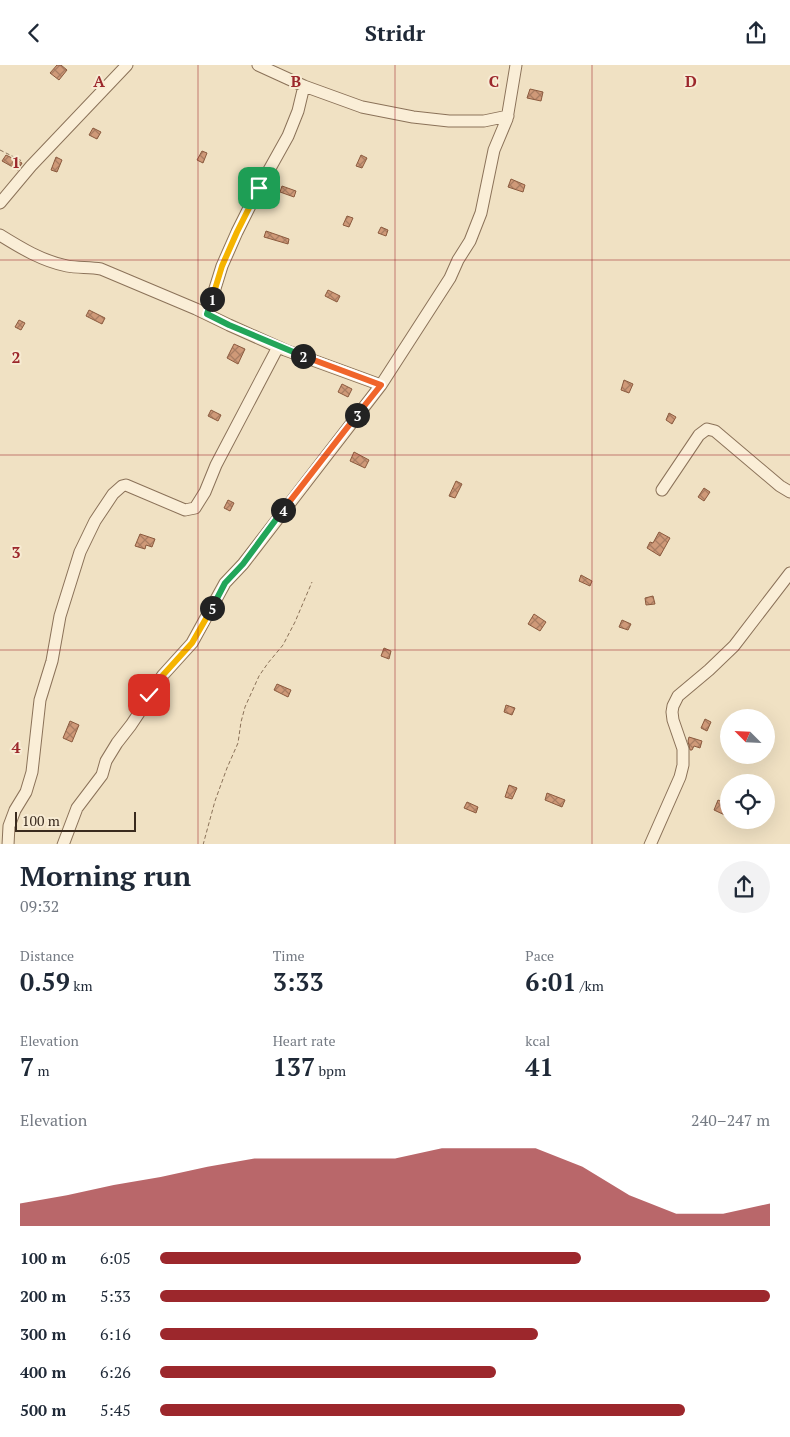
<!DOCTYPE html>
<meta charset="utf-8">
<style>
:root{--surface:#fff;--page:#f2f2f3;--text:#1f2937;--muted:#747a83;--accent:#9c272c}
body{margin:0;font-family:"PT Serif",serif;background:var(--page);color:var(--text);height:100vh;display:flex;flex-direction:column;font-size:19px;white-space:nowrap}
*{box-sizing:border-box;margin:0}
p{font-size:16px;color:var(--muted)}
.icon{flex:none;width:28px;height:28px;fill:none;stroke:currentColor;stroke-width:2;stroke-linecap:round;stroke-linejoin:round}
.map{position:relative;height:779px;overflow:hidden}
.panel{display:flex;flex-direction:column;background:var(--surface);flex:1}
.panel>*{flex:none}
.needle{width:32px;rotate:294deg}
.buttons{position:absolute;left:720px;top:644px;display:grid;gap:10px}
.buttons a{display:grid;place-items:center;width:55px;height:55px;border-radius:50%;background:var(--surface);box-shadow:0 5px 20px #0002;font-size:25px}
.scale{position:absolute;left:15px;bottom:12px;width:121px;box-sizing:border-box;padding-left:5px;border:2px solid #3a2b1e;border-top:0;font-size:14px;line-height:18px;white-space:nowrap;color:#3a2b1e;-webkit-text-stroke:4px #f7ebd3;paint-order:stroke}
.pin{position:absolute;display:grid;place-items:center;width:42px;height:42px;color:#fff;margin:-21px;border-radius:10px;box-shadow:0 2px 8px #0006}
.km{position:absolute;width:25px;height:25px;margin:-12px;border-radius:50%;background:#222;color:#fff;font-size:14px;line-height:25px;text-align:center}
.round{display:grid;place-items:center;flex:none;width:52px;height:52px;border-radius:26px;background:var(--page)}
.summary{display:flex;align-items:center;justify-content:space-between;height:85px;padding:0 20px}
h1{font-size:28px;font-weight:600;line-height:38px}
.metrics{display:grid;grid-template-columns:repeat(3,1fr);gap:8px;height:85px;padding:5px 20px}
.metrics div{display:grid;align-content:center}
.metrics b{font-size:25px;font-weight:600}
.metrics small{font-size:14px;font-weight:400}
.metrics p{font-size:14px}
.chart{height:140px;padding:10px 20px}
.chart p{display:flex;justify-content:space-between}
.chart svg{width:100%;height:90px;margin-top:5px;fill:var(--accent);opacity:.7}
ul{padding:0 20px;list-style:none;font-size:16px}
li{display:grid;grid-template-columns:80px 60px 1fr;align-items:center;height:38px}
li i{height:12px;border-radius:6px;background:var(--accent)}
header{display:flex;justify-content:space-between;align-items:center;height:65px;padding:0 20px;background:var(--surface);font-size:22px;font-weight:600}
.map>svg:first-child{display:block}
.building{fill:url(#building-cross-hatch);stroke:#8b5a3e}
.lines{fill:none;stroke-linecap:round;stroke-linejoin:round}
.minor-casing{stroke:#8b7259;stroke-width:13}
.path{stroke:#8b7259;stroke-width:1;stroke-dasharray:4 2.5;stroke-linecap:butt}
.minor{stroke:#faeed7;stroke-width:11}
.split-1-casing{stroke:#fff;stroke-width:10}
.split-2-casing{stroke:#fff;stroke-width:10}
.split-3-casing{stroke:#fff;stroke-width:10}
.split-4-casing{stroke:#fff;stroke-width:10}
.split-5-casing{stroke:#fff;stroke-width:10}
.split-6-casing{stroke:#fff;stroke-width:10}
.split-1{stroke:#f5b400;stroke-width:6}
.split-2{stroke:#22a559;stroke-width:6}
.split-3{stroke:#f0652b;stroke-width:6}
.split-4{stroke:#f0652b;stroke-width:6}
.split-5{stroke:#22a559;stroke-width:6}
.split-6{stroke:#f5b400;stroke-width:6}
.grid{fill:none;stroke:#9c272c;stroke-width:1;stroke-opacity:0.55}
.grid-label{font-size:16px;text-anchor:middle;font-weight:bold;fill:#9c272c;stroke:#f7ebd3;stroke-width:4;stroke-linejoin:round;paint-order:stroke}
</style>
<header><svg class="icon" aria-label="back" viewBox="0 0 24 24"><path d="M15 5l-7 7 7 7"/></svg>Stridr<svg class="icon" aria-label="share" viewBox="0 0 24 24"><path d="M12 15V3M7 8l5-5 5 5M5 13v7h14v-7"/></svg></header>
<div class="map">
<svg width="790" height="780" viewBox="0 0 790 780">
<defs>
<pattern id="building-cross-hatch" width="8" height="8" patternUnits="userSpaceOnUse" patternTransform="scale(1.25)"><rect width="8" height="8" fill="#cf9978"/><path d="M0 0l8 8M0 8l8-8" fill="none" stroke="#a97d62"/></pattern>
</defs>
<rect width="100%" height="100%" fill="#f0e1c3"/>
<!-- building -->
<path class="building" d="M 57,0 L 61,0 L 67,5 L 59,15 L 50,8 Z
M 530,24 L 543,27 L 541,36 L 527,33 Z
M 93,63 L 101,67 L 97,74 L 89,70 Z
M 202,86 L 207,88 L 203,98 L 197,95 Z
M 6,90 L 22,98 L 18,105 L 2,96 Z
M 361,90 L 367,93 L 362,103 L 356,101 Z
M 56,92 L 62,95 L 57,107 L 51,105 Z
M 511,114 L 525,120 L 523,127 L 508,122 Z
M 282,121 L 296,126 L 294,132 L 280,127 Z
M 347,151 L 353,153 L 349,162 L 343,160 Z
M 381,162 L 388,165 L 386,171 L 378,168 Z
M 266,166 L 289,174 L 288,179 L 264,172 Z
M 328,225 L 340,231 L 337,237 L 325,231 Z
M 89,245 L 105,253 L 102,259 L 86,251 Z
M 19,255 L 25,258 L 21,265 L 15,262 Z
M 234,279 L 245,284 L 238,299 L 227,293 Z
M 624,315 L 633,319 L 629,328 L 621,325 Z
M 342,319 L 352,324 L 348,332 L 338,327 Z
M 211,345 L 221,350 L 218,356 L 208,351 Z
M 669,348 L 676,352 L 672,359 L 666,355 Z
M 354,387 L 369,395 L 365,403 L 350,396 Z
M 456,416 L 462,419 L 455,433 L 449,431 Z
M 704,423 L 710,427 L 704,436 L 698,432 Z
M 228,435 L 234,438 L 230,446 L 224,443 Z
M 659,467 L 670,473 L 660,491 L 647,483 L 650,477 L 653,478 Z
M 140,469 L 155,474 L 152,482 L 146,480 L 145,484 L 135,481 Z
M 581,510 L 592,516 L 590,521 L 579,516 Z
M 653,531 L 655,539 L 646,540 L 645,533 Z
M 534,549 L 546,557 L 540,566 L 528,559 Z
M 622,555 L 631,559 L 628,565 L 619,562 Z
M 384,583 L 391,586 L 389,594 L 381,591 Z
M 277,619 L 291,625 L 288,632 L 274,625 Z
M 506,640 L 515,643 L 512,650 L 504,647 Z
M 705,654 L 711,657 L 707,666 L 701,663 Z
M 70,656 L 79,660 L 72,677 L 63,673 Z
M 689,672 L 702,676 L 700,683 L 694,681 L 692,685 L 690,685 L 688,676 Z
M 509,720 L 517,723 L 512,734 L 505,732 Z
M 547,728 L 565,735 L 562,742 L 545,735 Z
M 718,735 L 729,740 L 729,752 L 714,745 Z
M 467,737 L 478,742 L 476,748 L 464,743 Z"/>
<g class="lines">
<!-- minor casing -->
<g class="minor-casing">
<path id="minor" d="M 258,0 L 304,21 L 362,42 L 413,52 L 449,56 L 484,56 L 508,51
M 0,138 L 31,101 L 127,0
M 0,170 C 21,183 42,196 67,201 C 78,203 90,202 101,204 L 196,244 L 229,260 L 285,285 L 381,320
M 207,249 L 222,201 L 237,167 L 259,123 L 288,71 L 298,46 L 304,21
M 662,425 L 699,370 L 707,364 L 715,366 L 780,421 L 790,427
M 8,780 L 9,761 L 15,745 L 26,727 L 32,707 L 40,635 L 52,596 L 60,551 L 80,487 L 95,456 L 113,429 L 122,421 L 126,420 L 185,445 L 195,443 L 205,427 L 216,400 L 278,282
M 63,780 L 77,743 L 102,710 L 106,696 L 117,678 L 131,660 L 143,642 L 149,630 L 163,610 L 192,578 L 225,518 L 243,499 L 381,320 L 450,213 L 458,195 L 470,176 L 481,148 L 494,85 L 507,54 L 516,0
M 650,780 L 680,712 L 683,700 L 683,684 L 673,655 L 672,647 L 673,641 L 678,631 L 709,605 L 734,581 L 790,508"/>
</g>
<!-- path -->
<path class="path" d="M 0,85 L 22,96
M 203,780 L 215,736 L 227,703 L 238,678 L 241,657 L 245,642 L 259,611 L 268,598 L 283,580 L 295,557 L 312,517"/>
<!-- minor -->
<use href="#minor" class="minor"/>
</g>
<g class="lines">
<!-- split-1 casing -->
<g class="split-1-casing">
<path id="split-1" d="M 212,234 L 222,201 L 237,167 L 259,123"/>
</g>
<!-- split-2 casing -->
<g class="split-2-casing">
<path id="split-2" d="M 212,234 L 207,249 L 229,260 L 303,291"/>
</g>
<!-- split-3 casing -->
<g class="split-3-casing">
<path id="split-3" d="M 303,291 L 381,320 L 357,350"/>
</g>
<!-- split-4 casing -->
<g class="split-4-casing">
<path id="split-4" d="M 283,445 L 357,350"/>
</g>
<!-- split-5 casing -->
<g class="split-5-casing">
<path id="split-5" d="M 212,543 L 225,518 L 243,499 L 283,445"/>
</g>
<!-- split-6 casing -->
<g class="split-6-casing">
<path id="split-6" d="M 149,630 L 163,610 L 192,578 L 212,543"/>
</g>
<!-- split-1 -->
<use href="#split-1" class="split-1"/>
<!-- split-2 -->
<use href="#split-2" class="split-2"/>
<!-- split-3 -->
<use href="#split-3" class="split-3"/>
<!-- split-4 -->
<use href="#split-4" class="split-4"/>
<!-- split-5 -->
<use href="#split-5" class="split-5"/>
<!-- split-6 -->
<use href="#split-6" class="split-6"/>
</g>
<!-- grid -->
<path class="grid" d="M 198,0 L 198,780M 395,0 L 395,780M 592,0 L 592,780M 0,195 L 790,195M 0,390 L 790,390M 0,585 L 790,585"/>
<g class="grid-label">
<text x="99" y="22">A</text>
<text x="296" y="22">B</text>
<text x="494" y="22">C</text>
<text x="691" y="22">D</text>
<text x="16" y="103">1</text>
<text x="16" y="298">2</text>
<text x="16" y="493">3</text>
<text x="16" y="688">4</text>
</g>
</svg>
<div class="buttons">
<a><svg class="needle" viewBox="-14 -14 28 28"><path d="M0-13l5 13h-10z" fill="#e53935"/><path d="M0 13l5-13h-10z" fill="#747a83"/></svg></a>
<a><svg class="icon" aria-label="locate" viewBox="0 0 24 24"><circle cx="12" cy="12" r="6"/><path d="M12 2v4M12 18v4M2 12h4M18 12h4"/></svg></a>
</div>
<div class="scale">100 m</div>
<div class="pin" style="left:259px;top:123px;background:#1e9e55"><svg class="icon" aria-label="arrive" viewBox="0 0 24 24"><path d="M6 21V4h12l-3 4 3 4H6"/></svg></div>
<div class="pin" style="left:149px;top:630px;background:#d93025"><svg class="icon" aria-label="check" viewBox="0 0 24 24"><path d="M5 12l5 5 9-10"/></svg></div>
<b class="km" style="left:212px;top:234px">1</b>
<b class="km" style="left:303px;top:291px">2</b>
<b class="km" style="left:357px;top:350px">3</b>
<b class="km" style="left:283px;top:445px">4</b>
<b class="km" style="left:212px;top:543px">5</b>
</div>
<section class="panel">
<div class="summary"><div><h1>Morning run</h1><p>09:32</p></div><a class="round"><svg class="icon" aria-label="share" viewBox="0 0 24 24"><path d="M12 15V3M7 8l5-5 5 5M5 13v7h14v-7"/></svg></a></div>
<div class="metrics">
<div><p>Distance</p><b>0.59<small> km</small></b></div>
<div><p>Time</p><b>3:33</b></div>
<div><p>Pace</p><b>6:01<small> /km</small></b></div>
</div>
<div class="metrics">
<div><p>Elevation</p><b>7<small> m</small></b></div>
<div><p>Heart rate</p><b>137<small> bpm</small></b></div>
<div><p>kcal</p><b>41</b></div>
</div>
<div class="chart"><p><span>Elevation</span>240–247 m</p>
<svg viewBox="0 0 160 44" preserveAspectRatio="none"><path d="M0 44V33L10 29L20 24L30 20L40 15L50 11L60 11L70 11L80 11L90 6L100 6L110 6L120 15L130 29L140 38L150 38L160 33V44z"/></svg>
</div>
<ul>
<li><b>100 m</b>6:05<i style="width:69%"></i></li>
<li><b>200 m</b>5:33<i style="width:100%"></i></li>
<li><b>300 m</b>6:16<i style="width:62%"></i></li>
<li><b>400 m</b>6:26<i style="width:55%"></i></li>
<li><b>500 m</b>5:45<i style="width:86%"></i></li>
</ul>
</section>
